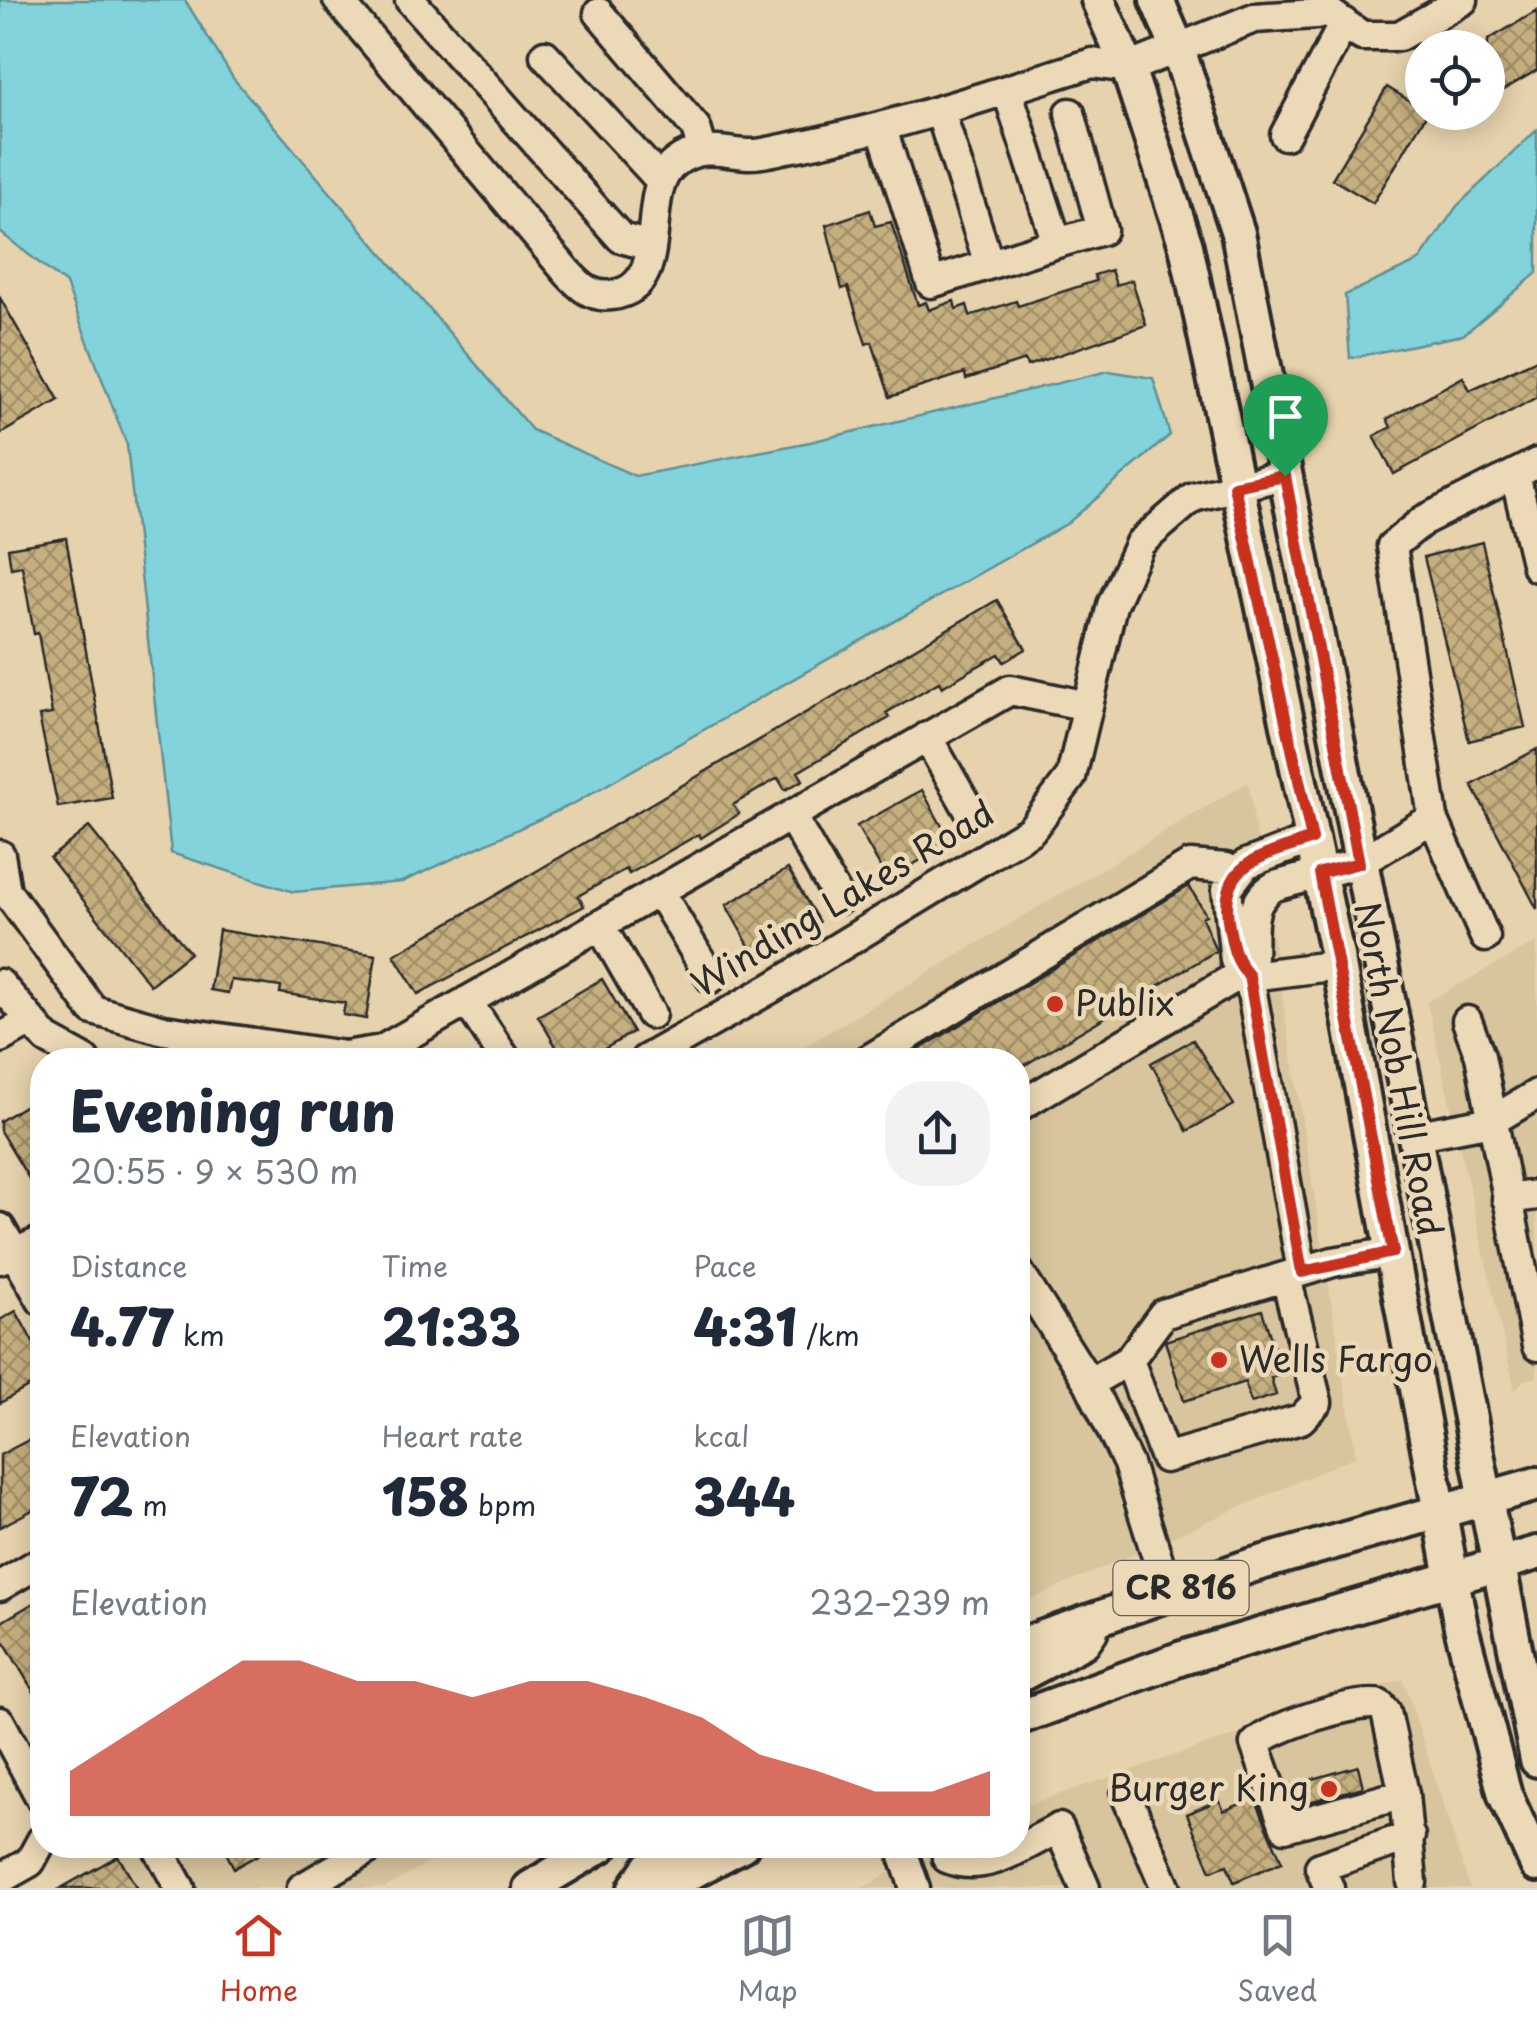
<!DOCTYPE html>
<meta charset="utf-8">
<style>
:root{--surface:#fff;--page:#f2f2f3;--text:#1f2937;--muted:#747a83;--line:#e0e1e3;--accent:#c8321e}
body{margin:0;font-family:"Playpen Sans",sans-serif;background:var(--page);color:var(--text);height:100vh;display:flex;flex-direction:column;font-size:38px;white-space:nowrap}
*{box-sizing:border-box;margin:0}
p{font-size:32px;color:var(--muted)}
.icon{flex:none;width:55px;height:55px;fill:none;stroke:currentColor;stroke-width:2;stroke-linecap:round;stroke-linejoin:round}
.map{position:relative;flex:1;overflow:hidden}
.details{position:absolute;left:30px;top:1048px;width:1000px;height:810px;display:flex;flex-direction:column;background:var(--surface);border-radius:40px;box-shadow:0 5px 25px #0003}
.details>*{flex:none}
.buttons{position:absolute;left:1405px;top:30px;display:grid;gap:20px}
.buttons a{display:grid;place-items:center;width:100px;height:100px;border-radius:50%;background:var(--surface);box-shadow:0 5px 25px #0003;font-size:50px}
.pin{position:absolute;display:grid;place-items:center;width:85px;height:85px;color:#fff;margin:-102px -42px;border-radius:50% 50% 50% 0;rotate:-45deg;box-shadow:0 0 10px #0007}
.pin .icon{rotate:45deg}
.round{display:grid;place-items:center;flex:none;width:105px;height:105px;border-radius:40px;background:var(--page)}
.headline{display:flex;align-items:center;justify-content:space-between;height:170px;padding:0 40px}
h1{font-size:55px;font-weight:800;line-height:75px}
.stats{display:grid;grid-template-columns:repeat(3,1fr);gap:15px;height:170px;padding:10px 40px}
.stats div{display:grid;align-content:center}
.stats b{font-size:50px;font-weight:800}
.stats small{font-size:28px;font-weight:400}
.stats p{font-size:28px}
.chart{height:280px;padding:20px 40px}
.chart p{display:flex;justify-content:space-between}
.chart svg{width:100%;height:180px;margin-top:10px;fill:var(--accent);opacity:.7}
.menu{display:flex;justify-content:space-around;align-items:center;height:140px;border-top:2px solid var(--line);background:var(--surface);font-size:28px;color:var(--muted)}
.menu a{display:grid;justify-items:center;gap:5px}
.menu .active{color:var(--accent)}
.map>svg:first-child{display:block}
.built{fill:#d8c59d}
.water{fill:#82d3db;stroke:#5f9095;stroke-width:2.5}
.building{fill:url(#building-cross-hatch);stroke:#2b2b2b;stroke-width:2.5}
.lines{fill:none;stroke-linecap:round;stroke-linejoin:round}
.minor-casing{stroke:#2b2b2b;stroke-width:35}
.major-casing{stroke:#2b2b2b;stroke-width:40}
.minor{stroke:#ecd9b7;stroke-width:28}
.major{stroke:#ecd9b7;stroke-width:32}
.route-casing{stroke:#fff;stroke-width:20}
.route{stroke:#c8321e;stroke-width:12}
.poi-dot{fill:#c8321e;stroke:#ecd9b7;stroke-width:4}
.labels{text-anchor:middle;stroke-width:9;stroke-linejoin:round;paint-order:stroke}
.shield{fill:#ecd9b7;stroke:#655f55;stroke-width:2.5}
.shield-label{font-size:32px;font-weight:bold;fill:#2b2b2b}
.street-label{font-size:35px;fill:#2b2b2b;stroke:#ecd9b7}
.poi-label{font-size:35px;fill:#2b2b2b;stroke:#ecd9b7;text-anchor:start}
</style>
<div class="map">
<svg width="1537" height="1888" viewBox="0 0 1537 1888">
<defs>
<pattern id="building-cross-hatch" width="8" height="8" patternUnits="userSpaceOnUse" patternTransform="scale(2.5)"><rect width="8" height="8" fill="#c6af7f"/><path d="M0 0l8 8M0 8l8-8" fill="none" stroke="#a18f68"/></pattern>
</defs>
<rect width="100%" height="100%" fill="#e6d2ad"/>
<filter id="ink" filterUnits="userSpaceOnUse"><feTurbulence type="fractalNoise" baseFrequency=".01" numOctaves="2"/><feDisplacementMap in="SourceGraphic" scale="20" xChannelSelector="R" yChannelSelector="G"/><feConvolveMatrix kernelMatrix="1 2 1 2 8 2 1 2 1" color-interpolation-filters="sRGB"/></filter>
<g filter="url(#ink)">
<!-- built -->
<path class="built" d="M 1248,782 L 1356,1456 L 1018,1605 L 1018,1060 L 782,1060 Z
M 1537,942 L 1537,1377 L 1524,1380 L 1515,1390 L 1427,1002 Z
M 1403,1679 L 1470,1888 L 862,1888 L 939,1845 L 1018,1845 L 1018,1808 Z
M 112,1845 L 457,1845 L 385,1888 L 139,1888 Z"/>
<!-- water -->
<path class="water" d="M 0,0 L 185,0 L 233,78 L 532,430 L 635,476 L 810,442 L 1109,371 L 1153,378 L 1170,435 L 1068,523 L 573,804 L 402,882 L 294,892 L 171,853 L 127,445 L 66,284 L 0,232 Z
M 1537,130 L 1537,273 L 1463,335 L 1350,358 L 1345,295 L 1419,261 L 1457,206 Z"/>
<!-- building -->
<path class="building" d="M 1537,11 L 1537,70 L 1488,99 L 1488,40 Z
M 1387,87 L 1428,112 L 1373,203 L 1332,179 Z
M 870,210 L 875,226 L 891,222 L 918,305 L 926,302 L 929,310 L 954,301 L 956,309 L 967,305 L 970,316 L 1016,301 L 1018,306 L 1096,281 L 1094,275 L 1111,270 L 1116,285 L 1132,280 L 1146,325 L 1027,366 L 1025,360 L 966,379 L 965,373 L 890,397 L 872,342 L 866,344 L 848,287 L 842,289 L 826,225 Z
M 0,298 L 59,400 L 0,434 Z
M 1537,359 L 1537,397 L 1394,474 L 1374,436 L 1391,427 L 1387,419 L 1463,377 L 1470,390 Z
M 66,538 L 112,798 L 58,807 L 39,716 L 52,714 L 38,633 L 34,634 L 22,566 L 11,568 L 8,548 Z
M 1482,542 L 1525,727 L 1469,741 L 1424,557 Z
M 997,600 L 1026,649 L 1004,662 L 999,654 L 942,687 L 939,682 L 886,713 L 889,718 L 798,772 L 803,780 L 785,790 L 778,778 L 733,805 L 739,814 L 701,838 L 699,834 L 629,874 L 626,869 L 578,896 L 584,906 L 418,994 L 394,955 Z
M 1537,749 L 1537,909 L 1472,785 Z
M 922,790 L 951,843 L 887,879 L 857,826 Z
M 89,827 L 190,953 L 150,985 L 50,858 Z
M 788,869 L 819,922 L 756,958 L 726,905 Z
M 1189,886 L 1206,915 L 1202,917 L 1216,951 L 1018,1069 L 1018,1060 L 902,1060 Z
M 219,930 L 376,955 L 366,1019 L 343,1015 L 345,1003 L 280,993 L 281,987 L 231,980 L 228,993 L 210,990 Z
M 602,979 L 633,1032 L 586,1060 L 564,1060 L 538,1016 Z
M 1193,1040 L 1234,1105 L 1187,1131 L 1151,1063 Z
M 42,1095 L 42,1200 L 0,1131 L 0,1121 Z
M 1262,1310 L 1282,1374 L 1271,1378 L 1276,1395 L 1251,1403 L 1245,1382 L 1184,1401 L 1165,1341 Z
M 16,1311 L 42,1359 L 42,1379 L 0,1403 L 0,1320 Z
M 42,1433 L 42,1505 L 0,1527 L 0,1455 Z
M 42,1598 L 42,1706 L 0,1635 L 0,1623 Z
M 1358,1766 L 1363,1787 L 1298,1805 L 1292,1785 Z
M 1255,1798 L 1282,1862 L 1234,1882 L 1227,1865 L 1211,1871 L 1187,1814 L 1219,1800 L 1224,1811 Z
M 222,1845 L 276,1845 L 234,1868 Z
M 118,1856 L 137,1888 L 61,1888 Z"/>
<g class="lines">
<!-- minor casing -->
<g class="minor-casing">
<path id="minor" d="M 338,0 L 567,272 C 580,286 591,298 612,295 C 676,287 635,191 676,162 C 701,143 721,153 748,154 C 762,155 779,149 793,147 C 895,127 993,94 1092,63 L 1128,68 L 1254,18 L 1330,13 L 1362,36 L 1399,36 L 1463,0
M 410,0 L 621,238 L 651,246
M 599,13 L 696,128 L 702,149
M 545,55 L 661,181
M 940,111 L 989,264
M 882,129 L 931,283 L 1057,243 L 1007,90
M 1285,135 L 1344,23
M 1057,243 L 1102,230 L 1070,113
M 1515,475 L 1537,567
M 927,737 L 969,810
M 791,816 L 839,899
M 0,855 L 6,891 L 0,887
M 6,891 L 93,1010 L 164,1030 L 345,1056 L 382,1050 L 1010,690 L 1088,706
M 659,891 L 711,978
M 600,925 L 651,1014
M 1485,937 L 1433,818 L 1392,546 L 1424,520 L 1537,463
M 1249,976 L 1235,960 L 1227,889 L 1246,864 L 1312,839
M 0,984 L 47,1039 L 85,1060
M 467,1001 L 506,1060
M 1467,1021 L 1480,1056 L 1537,1346
M 0,1038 L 31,1021
M 645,1060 L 773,987 L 1031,830 L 1071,777 L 1112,605 L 1140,543 L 1193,497 L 1285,475
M 868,1060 L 1190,865 L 1226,868 L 1233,877
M 1018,1107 L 1234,978 L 1339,965
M 1413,1136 L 1492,1121 L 1537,1094
M 1507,1199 L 1537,1195
M 0,1228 L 42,1301
M 0,1259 L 42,1241
M 1018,1271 L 1089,1383
M 1302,1271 L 1249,976 C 1259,944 1240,906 1275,886 L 1359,863 L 1433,818
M 1129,1360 L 1165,1458 L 1301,1419 L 1317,1402 L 1286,1277
M 0,1586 L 42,1561
M 1168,1592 L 1128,1464 L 1089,1383 L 1129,1360 L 1163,1314 L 1333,1262 L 1393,1252
M 0,1722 L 42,1800
M 1404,1794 L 1285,1827 L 1255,1744 C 1271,1727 1358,1699 1380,1705 L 1386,1712 L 1404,1794 L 1412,1882
M 1126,1795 L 1166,1888
M 156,1845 L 180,1888
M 900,1845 L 915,1888
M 947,1858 C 985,1875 1024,1845 1059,1828 L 1085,1888
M 0,1879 L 30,1862 L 42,1840
M 302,1888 L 375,1845
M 1329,1888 L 1320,1867 L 1410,1836"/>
</g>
<!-- major casing -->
<g class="major-casing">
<path id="major" d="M 1098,0 L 1128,68 L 1186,246 L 1339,965 L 1461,1627 L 1505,1795 L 1537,1865
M 1157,0 L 1178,49 L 1238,233 L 1537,1760
M 1018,1646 L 1250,1566 L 1537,1484
M 1018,1676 L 1084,1641 L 1091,1631
M 1018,1718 L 1182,1658 L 1537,1553
M 530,1888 L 602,1845
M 635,1888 L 651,1866 L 686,1845
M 662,1888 L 742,1845"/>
</g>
<!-- minor -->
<use href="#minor" class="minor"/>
<!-- major -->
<use href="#major" class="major"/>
</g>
</g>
<g class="lines" filter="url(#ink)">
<!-- route casing -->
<g class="route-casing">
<path id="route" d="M 1285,476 L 1359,863 L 1320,873 L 1393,1252 L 1302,1272 L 1249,976 C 1235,960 1233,948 1229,927 C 1217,861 1262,857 1312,839 L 1234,486 Z"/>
</g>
<!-- route -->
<use href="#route" class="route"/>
</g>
<!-- markers -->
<g class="poi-dot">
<circle cx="1055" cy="1004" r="10"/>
<circle cx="1219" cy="1360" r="10"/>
<circle cx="1329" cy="1789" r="10"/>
</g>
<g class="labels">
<!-- shield labels -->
<rect class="shield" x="1113.5" y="1561" width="135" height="54" rx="8"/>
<g class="shield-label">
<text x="1181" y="1599">CR 816</text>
</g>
<!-- street labels -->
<g class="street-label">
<text transform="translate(843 899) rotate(-31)" y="12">Winding Lakes Road</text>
<text transform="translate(1398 1069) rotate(79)" y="12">North Nob Hill Road</text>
</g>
<!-- poi labels -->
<g class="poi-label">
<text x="1075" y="1016">Publix</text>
<text x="1239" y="1372">Wells Fargo</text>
<text x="1309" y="1801" text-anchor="end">Burger King</text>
</g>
</g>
</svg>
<div class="buttons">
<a><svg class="icon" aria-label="locate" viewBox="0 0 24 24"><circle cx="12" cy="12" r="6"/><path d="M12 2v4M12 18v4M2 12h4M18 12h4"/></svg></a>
</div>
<div class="pin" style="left:1285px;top:476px;background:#1e9e55"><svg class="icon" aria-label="arrive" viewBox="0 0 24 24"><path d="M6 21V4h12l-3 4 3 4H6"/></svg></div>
<section class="details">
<div class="headline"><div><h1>Evening run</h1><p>20:55 · 9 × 530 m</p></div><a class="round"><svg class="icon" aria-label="share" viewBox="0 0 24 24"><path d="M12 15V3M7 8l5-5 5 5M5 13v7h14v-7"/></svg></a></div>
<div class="stats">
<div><p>Distance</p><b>4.77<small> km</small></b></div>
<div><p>Time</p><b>21:33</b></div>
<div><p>Pace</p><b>4:31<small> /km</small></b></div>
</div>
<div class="stats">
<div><p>Elevation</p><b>72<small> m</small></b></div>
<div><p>Heart rate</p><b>158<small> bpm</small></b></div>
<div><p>kcal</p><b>344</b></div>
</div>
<div class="chart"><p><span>Elevation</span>232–239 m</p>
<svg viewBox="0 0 160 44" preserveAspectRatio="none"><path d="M0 44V33L10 24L20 15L30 6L40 6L50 11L60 11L70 15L80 11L90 11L100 15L110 20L120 29L130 33L140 38L150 38L160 33V44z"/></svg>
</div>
</section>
</div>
<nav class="menu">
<a class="active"><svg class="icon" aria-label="home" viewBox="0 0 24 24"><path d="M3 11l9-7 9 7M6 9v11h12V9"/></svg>Home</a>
<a><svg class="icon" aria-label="map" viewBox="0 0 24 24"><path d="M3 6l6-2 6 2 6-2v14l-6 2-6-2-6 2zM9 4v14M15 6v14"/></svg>Map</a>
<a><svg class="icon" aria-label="saved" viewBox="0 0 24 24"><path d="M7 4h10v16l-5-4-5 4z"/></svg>Saved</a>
</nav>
